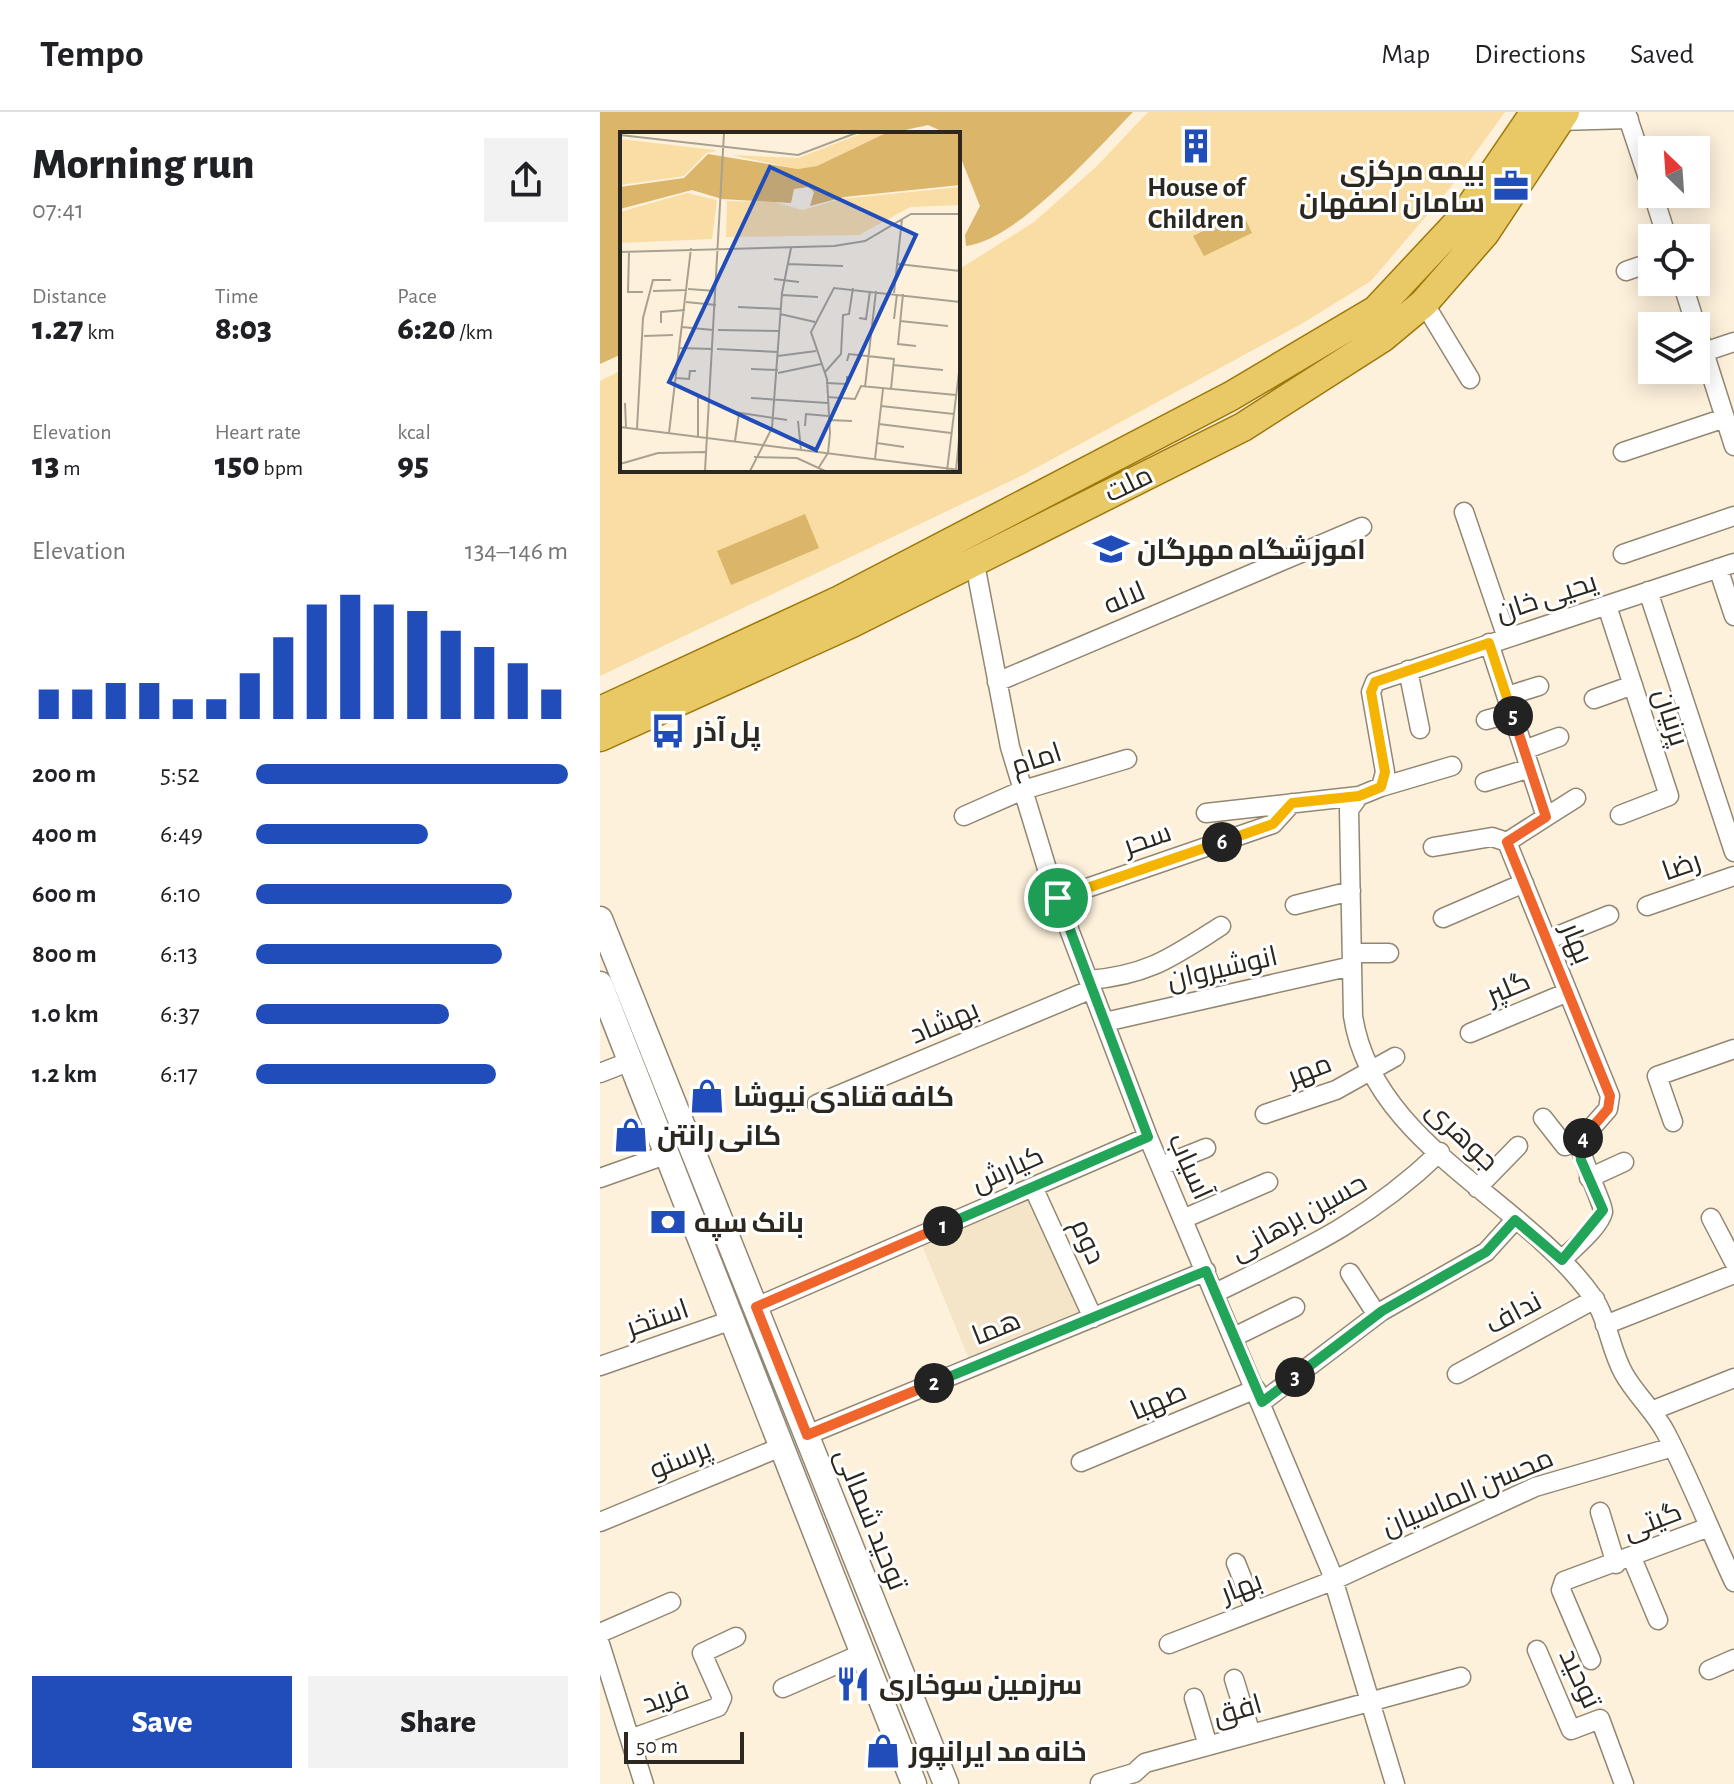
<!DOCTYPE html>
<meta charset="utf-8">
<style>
:root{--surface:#fff;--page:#f2f2f2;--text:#202124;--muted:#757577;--line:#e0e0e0;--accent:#214dbb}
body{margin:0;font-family:"Alegreya Sans",Cairo,sans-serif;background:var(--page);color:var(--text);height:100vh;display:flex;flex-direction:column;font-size:30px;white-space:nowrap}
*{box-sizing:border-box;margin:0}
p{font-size:26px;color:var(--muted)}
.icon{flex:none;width:44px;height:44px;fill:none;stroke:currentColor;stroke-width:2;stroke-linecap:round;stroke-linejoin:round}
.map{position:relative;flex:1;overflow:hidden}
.side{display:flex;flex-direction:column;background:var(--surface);width:600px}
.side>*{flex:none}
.needle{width:52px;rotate:335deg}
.controls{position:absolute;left:1038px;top:24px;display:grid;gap:16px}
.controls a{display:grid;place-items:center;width:72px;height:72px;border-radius:0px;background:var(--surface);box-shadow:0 4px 20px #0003;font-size:40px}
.scale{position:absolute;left:24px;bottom:20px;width:120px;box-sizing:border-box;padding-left:8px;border:4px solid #2c281f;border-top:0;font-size:22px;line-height:28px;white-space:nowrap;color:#2c281f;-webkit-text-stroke:6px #fff;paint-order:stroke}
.pin{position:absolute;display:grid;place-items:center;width:68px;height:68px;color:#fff;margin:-34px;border:4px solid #fff;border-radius:50%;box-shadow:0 2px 8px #0007}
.km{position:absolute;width:40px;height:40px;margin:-20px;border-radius:50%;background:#222;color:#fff;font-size:22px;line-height:40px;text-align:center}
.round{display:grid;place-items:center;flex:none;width:84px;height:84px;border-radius:0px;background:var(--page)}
.summary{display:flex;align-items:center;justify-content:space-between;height:136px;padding:0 32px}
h1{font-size:44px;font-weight:800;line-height:60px}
.metrics{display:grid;grid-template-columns:repeat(3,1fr);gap:12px;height:136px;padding:8px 32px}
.metrics div{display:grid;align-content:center}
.metrics b{font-size:34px;font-weight:800}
.metrics small{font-size:22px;font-weight:400}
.metrics p{font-size:22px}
.chart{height:224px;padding:16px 32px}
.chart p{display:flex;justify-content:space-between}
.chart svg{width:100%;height:144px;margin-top:8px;stroke:var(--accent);stroke-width:6}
.primary-button{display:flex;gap:16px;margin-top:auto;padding:16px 32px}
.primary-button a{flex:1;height:92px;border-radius:0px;background:var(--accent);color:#fff;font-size:32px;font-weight:800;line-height:92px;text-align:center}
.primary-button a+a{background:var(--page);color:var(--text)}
ul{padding:0 32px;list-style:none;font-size:26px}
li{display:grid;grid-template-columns:128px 96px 1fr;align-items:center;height:60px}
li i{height:20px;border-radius:10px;background:var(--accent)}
header{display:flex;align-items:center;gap:48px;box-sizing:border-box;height:112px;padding:0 40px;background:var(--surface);border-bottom:2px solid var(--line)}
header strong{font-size:38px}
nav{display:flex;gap:44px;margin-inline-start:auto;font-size:28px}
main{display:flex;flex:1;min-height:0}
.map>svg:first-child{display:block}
.built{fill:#f4e5c8}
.green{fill:#f9dda4}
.water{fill:#dbb569}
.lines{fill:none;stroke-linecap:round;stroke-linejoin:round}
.minor-casing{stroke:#928773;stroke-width:21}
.secondary-casing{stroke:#928773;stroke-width:27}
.primary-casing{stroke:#9d780b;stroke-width:31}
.minor{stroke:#fff;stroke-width:18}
.secondary{stroke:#fff;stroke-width:24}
.primary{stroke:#e9c866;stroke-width:28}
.split-1-casing{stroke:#fff;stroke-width:16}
.split-2-casing{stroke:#fff;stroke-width:16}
.split-3-casing{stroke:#fff;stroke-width:16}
.split-4-casing{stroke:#fff;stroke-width:16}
.split-5-casing{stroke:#fff;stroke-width:16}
.split-6-casing{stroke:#fff;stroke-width:16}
.split-7-casing{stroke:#fff;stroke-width:16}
.split-1{stroke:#22a559;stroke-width:10}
.split-2{stroke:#f0652b;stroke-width:10}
.split-3{stroke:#22a559;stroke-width:10}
.split-4{stroke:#22a559;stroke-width:10}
.split-5{stroke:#f0652b;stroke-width:10}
.split-6{stroke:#f5b400;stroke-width:10}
.split-7{stroke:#f5b400;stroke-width:10}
.labels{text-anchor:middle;stroke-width:6;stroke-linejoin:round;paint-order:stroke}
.poi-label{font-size:28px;font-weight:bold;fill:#2c281f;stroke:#fff;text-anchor:start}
.street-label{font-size:28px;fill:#2c281f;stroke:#fff}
.inset-road{fill:none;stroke:#a9a190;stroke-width:2}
.view{fill:#214dbb;fill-opacity:0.15;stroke:#214dbb;stroke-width:4}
.inset-edge{fill:none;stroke:#2c281f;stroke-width:4}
</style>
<header>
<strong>Tempo</strong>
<nav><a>Map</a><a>Directions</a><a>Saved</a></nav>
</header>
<main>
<section class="side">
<div class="summary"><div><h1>Morning run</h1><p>07:41</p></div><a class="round"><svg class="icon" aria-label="share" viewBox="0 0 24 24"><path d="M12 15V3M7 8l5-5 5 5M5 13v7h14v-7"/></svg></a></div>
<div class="metrics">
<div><p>Distance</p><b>1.27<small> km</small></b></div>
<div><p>Time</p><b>8:03</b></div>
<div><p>Pace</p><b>6:20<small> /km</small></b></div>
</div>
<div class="metrics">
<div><p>Elevation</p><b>13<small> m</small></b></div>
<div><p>Heart rate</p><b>150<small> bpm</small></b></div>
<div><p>kcal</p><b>95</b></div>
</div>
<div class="chart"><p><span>Elevation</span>134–146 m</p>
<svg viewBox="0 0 160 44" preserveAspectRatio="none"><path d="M5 44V35M15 44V35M25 44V33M35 44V33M45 44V38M55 44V38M65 44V30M75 44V19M85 44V9M95 44V6M105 44V9M115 44V11M125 44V17M135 44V22M145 44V27M155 44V35"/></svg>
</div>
<ul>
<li><b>200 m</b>5:52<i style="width:100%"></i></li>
<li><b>400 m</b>6:49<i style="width:55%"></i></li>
<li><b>600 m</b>6:10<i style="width:82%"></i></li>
<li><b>800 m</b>6:13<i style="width:79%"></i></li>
<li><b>1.0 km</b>6:37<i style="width:62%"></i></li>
<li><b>1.2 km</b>6:17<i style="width:77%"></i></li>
</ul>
<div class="primary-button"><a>Save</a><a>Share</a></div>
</section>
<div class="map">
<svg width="1134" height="1672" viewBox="0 0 1134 1672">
<rect width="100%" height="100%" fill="#fdf1db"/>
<!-- built -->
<path class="built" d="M 433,1083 L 488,1203 L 371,1252 L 321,1131 Z"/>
<!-- green -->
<path class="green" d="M 548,0 L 905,0 L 850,76 L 771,169 L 703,211 L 423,363 L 0,564 L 0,269 L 22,258 L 22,358 L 358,358 L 358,158 L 434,110 L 497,54 Z"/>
<!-- water -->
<path class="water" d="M 0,0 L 533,0 C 498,36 416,129 366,134 L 365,123 L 380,94 L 358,39 L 358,22 L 348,22 L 328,13 L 287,22 L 22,22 L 22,242 L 0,252 Z
M 642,100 L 652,121 L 604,144 L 593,124 Z
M 205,402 L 219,436 L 131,473 L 117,439 Z"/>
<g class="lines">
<!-- minor casing -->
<g class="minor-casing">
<path id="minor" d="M 1026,0 L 1052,78
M 959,9 L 1029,7
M 1053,82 L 1067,126
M 1026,159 L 1052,150
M 1082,170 L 1096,214
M 824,191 L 870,267
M 1096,215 L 1134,334
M 1104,240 L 1134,230
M 1023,340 L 1125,306
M 864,400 L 907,526
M 1023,442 L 1134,404
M 374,447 L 410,635 L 451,770 L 548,1025 L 730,1457 L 795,1672
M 1134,451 L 775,570 L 771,580 L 785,660 L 781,675 L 759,684 L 749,698 L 753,904 C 772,1031 924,1088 992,1184 C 1008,1206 1010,1238 1024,1262 C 1036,1283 1055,1300 1066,1321 C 1091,1369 1111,1421 1134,1470
M 1118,456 L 1134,504
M 1048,479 L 1134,740
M 1007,494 L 1069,684 L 1020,703
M 889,531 L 946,705 L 907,730 L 1010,984 L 1008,997 L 979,1030 C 981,1047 1004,1094 1003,1100 C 999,1116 973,1136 962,1148
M 808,558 L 820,617
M 397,570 L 762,415
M 907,584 L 939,574
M 994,587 L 1033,573
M 886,608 L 912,601
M 924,638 L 959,625
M 885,670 L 930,656
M 781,675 L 852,654
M 606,701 L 759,684
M 364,704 L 423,678 L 527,647
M 946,705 L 976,686
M 833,735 L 892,725 L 907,730
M 458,786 L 673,712 L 692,691
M 695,793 L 751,779
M 1047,794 L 1134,764
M 843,806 L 924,771
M 947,828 L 1009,803
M 752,841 L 789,841
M 489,868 C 549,863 572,845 621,814
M 505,910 L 752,854
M 870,921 L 968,880
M 0,961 L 31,949
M 217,992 L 492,877
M 665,1002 L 736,978 L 795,945
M 943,1006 L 965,1034 L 979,1030
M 1073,1010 L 1057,964 L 1134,937
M 561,1054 L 606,1036
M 0,1066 L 68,1042
M 989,1066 L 1024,1050
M 433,1075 L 493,1206
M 877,1076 L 918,1034
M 1111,1106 L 1134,1150
M 583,1107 L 668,1070
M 750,1161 L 777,1203
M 615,1181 C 703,1138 768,1109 840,1040
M 156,1195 L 548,1025
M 1005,1213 L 1134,1162
M 634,1225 L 695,1195
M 0,1254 L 132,1208
M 857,1262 L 995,1187
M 662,1290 L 782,1199 L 886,1140 L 915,1108
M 1051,1299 L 1134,1266
M 207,1323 L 606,1159
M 481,1350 L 656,1277
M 1000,1400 L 1016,1452
M 0,1410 L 181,1335
M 1032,1446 L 1058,1508
M 636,1451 L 655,1498
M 0,1521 L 71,1490
M 0,1532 L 44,1672
M 569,1532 L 732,1469 L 935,1375 L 1073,1335
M 937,1538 L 971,1618 L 1000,1607 L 1024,1672
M 991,1548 L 961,1478 L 964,1469 L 1109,1415
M 1109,1558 L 1134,1547
M 634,1567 L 651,1622
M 183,1576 L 263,1541
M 594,1586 L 608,1634
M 30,1627 L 118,1595 L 122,1586 L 102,1541 L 136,1525
M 500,1671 L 534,1661 L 545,1651 L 861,1565"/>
</g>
<!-- secondary casing -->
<g class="secondary-casing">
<path id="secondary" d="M 0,807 L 346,1672
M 0,872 L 314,1672"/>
</g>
<!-- primary casing -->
<g class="primary-casing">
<path id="primary" d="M 0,599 L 240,488 L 631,284 L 776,198 L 864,104 L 935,0
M 0,625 L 250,512 L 643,315 L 782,226 L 824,191 L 885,121 L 965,0"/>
</g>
<!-- minor -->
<use href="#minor" class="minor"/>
<!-- secondary -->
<use href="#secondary" class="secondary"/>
<!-- primary -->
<use href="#primary" class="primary"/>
</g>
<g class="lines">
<!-- split-1 casing -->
<g class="split-1-casing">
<path id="split-1" d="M 343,1114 L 548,1025 L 458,786"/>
</g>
<!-- split-2 casing -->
<g class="split-2-casing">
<path id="split-2" d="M 334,1271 L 207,1323 L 156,1195 L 343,1114"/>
</g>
<!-- split-3 casing -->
<g class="split-3-casing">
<path id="split-3" d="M 334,1271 L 606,1159 L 662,1290 L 695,1265"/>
</g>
<!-- split-4 casing -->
<g class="split-4-casing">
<path id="split-4" d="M 695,1265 L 782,1199 L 886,1140 L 915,1108 L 962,1148 L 1003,1098 L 981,1048 L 979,1030 L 983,1026"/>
</g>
<!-- split-5 casing -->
<g class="split-5-casing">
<path id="split-5" d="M 913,604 L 946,705 L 907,730 L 1010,984 L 1008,997 L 983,1026"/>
</g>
<!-- split-6 casing -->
<g class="split-6-casing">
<path id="split-6" d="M 622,730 L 673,712 L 692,691 L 759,684 L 781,675 L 785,660 L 771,580 L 775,570 L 889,531 L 913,604"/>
</g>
<!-- split-7 casing -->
<g class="split-7-casing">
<path id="split-7" d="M 458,786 L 622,730"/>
</g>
<!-- split-1 -->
<use href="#split-1" class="split-1"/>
<!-- split-2 -->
<use href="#split-2" class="split-2"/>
<!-- split-3 -->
<use href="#split-3" class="split-3"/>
<!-- split-4 -->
<use href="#split-4" class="split-4"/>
<!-- split-5 -->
<use href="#split-5" class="split-5"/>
<!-- split-6 -->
<use href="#split-6" class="split-6"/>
<!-- split-7 -->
<use href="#split-7" class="split-7"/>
</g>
<!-- icons -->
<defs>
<g id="building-bare" transform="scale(2.76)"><path d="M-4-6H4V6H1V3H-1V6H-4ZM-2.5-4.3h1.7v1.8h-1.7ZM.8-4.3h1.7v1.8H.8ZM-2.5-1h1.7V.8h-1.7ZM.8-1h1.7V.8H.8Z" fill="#214dbb" stroke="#fff" stroke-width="2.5" paint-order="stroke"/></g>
<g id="office-bare" transform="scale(2.76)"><path d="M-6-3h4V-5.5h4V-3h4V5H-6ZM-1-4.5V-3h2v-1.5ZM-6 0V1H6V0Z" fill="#214dbb" stroke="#fff" stroke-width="2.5" paint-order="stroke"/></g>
<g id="university-bare" transform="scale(2.76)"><path d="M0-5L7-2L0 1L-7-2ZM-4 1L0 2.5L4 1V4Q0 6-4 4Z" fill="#214dbb" stroke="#fff" stroke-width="2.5" paint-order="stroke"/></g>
<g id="bus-bare" transform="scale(2.76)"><path d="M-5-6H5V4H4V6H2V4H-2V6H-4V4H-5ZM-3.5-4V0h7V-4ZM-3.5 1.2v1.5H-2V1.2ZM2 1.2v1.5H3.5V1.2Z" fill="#214dbb" stroke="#fff" stroke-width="2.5" paint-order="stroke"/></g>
<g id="shop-bare" transform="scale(2.76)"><path d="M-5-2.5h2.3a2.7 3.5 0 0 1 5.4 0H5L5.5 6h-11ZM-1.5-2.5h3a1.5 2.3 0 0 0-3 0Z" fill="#214dbb" stroke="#fff" stroke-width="2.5" paint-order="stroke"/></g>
<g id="bank-bare" transform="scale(2.76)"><path d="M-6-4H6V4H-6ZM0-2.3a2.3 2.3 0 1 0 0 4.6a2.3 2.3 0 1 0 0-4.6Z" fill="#214dbb" stroke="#fff" stroke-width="2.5" paint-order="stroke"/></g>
<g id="restaurant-bare" transform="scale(2.76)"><path d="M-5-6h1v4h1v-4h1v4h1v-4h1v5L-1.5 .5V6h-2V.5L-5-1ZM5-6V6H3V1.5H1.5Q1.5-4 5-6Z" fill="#214dbb" stroke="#fff" stroke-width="2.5" paint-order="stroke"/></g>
</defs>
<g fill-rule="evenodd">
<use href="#building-bare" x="596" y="34"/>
<use href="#office-bare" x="911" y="74"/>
<use href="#university-bare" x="511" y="437"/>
<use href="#bus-bare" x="68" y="619"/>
<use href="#shop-bare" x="107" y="984"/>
<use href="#shop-bare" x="31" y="1023"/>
<use href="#bank-bare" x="68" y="1110"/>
<use href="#restaurant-bare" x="253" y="1572"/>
<use href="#shop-bare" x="283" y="1639"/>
</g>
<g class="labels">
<!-- poi labels -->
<g class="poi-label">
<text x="885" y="68" text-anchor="end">بیمه مرکزی<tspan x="885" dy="32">سامان اصفهان</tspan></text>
<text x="596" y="84" text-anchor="middle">House of<tspan x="596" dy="32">Children</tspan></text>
<text x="537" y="447">اموزشگاه مهرگان</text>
<text x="94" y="629">پل آذر</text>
<text x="133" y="994">کافه قنادی نیوشا</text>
<text x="57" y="1033">کانی رانتن</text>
<text x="94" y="1120">بانک سپه</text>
<text x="279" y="1582">سرزمین سوخاری</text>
<text x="309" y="1649">خانه مد ایرانپور</text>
</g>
<!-- street labels -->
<g class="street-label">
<text transform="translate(528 371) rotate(-26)" y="10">ملت</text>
<text transform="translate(946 484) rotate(-18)" y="10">یحیی خان</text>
<text transform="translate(524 485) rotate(-23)" y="10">لاله</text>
<text transform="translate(1072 605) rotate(72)" y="10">پرنیان</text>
<text transform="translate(436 646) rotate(-18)" y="10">امام</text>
<text transform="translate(547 726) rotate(-19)" y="10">سحر</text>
<text transform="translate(1081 753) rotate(-19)" y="10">رضا</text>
<text transform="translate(978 831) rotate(68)" y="10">بهار</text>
<text transform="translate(622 855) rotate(-13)" y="10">انوشیروان</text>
<text transform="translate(908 875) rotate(-23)" y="10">گلپر</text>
<text transform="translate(344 909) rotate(-23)" y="10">بهشاد</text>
<text transform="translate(709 957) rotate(-21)" y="10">مهر</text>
<text transform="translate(863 1023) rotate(44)" y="10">جوهری</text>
<text transform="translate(591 1054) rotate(66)" y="10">آسیاب</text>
<text transform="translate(407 1056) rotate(-24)" y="10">کیارش</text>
<text transform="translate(698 1104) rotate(-29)" y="10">حسین برهانی</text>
<text transform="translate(489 1129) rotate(66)" y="10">دوم</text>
<text transform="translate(913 1200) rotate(-28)" y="10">نداف</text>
<text transform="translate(57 1205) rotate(-19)" y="10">استخر</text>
<text transform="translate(396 1215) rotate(-22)" y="10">هما</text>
<text transform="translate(558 1288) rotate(-23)" y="10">صهبا</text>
<text transform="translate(80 1346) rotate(-22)" y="10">پرستو</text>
<text transform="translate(867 1379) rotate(-23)" y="10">محسن الماسیان</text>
<text transform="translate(272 1407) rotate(68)" y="10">توحید شمالی</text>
<text transform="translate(1052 1408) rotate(-21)" y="10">گیتی</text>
<text transform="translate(641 1474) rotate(-21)" y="10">بهار</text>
<text transform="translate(981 1566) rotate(65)" y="10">توحید</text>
<text transform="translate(65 1584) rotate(-20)" y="10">فرید</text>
<text transform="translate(637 1597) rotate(-16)" y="10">افق</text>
</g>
</g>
<!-- overview -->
<g transform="translate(20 20)">
<rect width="340" height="340" fill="#fdf1db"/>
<path d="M 243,1 L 266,1 L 197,34 L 178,37 L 111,23 L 178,26 ZM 0,7 L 95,18 L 97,19 L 86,21 L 64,44 L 0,53 ZM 340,55 L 340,73 L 290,75 L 239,103 L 106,105 L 107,69 L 154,70 L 182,78 L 221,67 ZM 67,61 L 97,68 L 92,107 L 0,111 L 0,80 Z" fill="#f9dda4"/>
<path d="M 266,1 L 340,1 L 340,53 L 224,65 L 190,74 L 194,60 L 188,55 L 174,57 L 171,71 L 102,67 L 72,58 L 0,77 L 0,55 L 64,46 L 88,22 L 178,37 L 197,34 Z" fill="#dbb569"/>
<path class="inset-road" d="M 0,3 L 178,23 L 236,1M 0,120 L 214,114 L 245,109 L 291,82 L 340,82M 9,120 L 8,160 L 23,160M 167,132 L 223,134M 278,132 L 340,139M 154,147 L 179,150M 68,157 L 96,159M 33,159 L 67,158M 274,161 L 282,87M 283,162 L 278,212 L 296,214M 162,163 L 198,165M 66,170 L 96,173M 118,175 L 161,177M 160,182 L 195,190M 239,186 L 246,187 L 250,159M 274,187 L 277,162M 280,189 L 328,194M 41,191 L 41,180 L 65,178M 62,195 L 93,198M 98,198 L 159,199M 24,204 L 53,203M 60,216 L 92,217M 97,217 L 158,220M 158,224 L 196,219M 227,229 L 229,222 L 274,227 L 271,257M 273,233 L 323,238M 131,237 L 158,238M 205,240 L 221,222 L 223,183 L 229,182 L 233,156M 158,241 L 201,232M 56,246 L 69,247 L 70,239 L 76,239M 206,251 L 227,252 L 227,244M 245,255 L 256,159M 78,265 L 78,305M 207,265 L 235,267 L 241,254 L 336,263M 131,266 L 208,271M 5,271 L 6,295M 261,274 L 334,282M 114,280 L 167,288M 208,288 L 232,289M 178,289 L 181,318M 259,292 L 331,301M 185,294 L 186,282 L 208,284M 0,295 L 340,338M 17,297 L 23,186 L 33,148 L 51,148M 49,301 L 71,116M 115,309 L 119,281M 257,311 L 284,315M 134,325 L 177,326 L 205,339M 255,327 L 263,257M 0,332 L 38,321 L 85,320M 199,335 L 208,321 L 210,301 L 207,247 L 191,200 L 214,156 L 340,170M 85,339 L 104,1M 130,339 L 152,296 L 162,161 L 171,116M 327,339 L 340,232M 336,339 L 340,296"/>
<path class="view" d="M 150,35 L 296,103 L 196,318 L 49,250 Z"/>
<rect width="340" height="340" class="inset-edge"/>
</g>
</svg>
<div class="controls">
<a><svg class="needle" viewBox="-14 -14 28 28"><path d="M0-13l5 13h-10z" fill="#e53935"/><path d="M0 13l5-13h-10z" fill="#757577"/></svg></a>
<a><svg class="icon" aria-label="locate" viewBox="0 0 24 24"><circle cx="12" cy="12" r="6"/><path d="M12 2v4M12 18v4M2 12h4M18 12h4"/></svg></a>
<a><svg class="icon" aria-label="layers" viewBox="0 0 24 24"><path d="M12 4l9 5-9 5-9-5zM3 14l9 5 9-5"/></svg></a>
</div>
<div class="scale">50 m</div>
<div class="pin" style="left:458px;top:786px;background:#1e9e55"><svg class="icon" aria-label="arrive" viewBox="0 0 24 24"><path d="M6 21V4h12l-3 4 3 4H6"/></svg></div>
<b class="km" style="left:343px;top:1114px">1</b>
<b class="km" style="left:334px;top:1271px">2</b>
<b class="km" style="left:695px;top:1265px">3</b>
<b class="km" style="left:983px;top:1026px">4</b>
<b class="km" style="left:913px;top:604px">5</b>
<b class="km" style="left:622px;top:730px">6</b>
</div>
</main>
